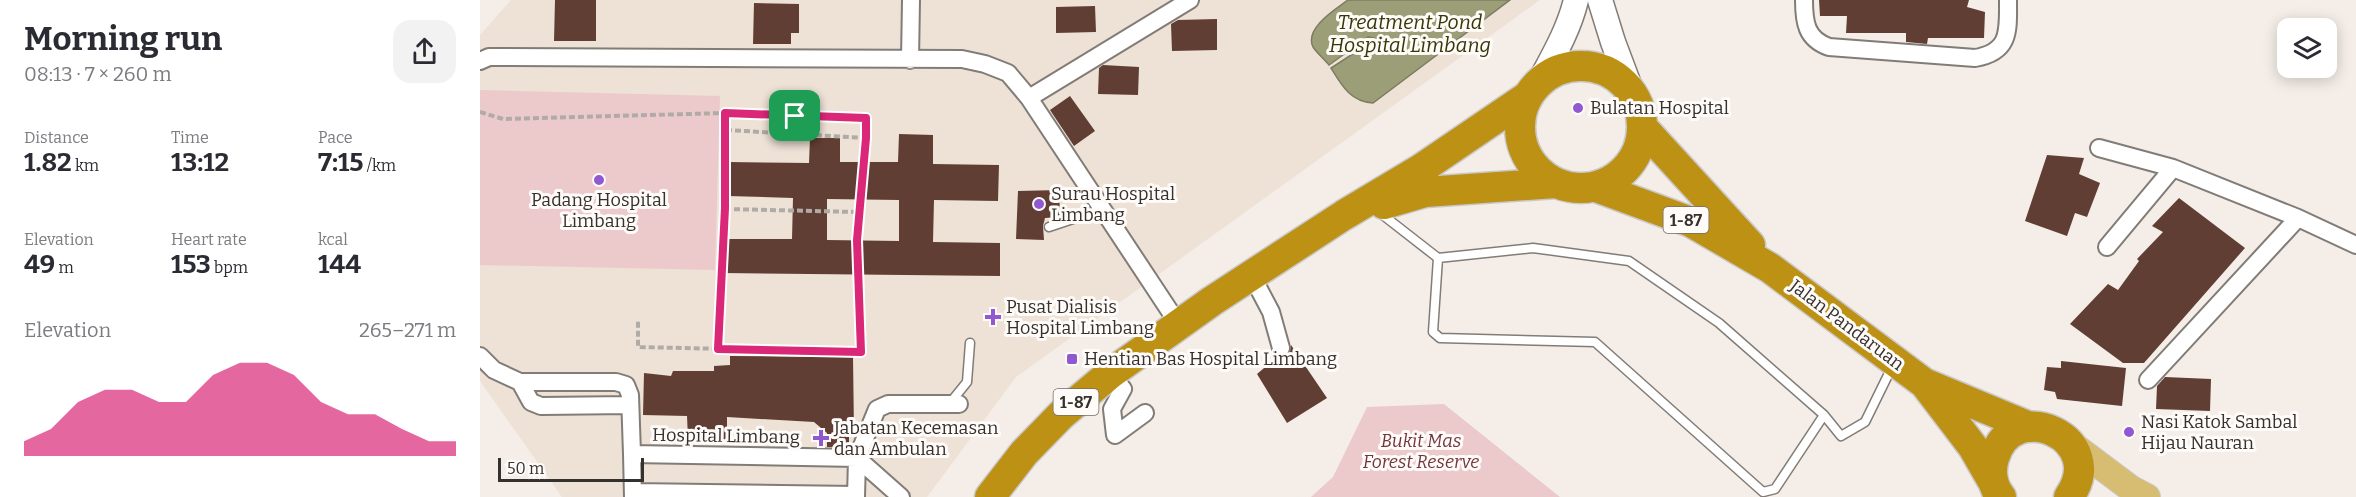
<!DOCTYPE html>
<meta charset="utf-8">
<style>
:root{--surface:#fff;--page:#f2f2f3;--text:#2b2b33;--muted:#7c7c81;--accent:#db2777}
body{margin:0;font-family:Bitter,serif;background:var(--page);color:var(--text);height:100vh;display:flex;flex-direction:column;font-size:22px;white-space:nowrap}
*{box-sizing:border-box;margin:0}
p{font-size:20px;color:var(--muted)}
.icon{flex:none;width:33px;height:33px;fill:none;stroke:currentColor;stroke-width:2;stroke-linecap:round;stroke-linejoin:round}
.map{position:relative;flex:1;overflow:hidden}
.panel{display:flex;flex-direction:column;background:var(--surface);width:480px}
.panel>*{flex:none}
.buttons{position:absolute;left:1797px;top:18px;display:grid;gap:12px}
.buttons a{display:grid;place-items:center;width:60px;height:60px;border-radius:12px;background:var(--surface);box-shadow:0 3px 15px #0003;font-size:30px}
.scale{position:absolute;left:18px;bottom:15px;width:146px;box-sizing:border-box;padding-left:6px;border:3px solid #34312f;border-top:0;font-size:16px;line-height:21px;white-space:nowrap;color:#34312f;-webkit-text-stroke:4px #fefbf9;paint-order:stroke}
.pin{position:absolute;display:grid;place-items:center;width:51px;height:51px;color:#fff;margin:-26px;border-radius:12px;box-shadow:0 3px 9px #0006}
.round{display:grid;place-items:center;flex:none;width:63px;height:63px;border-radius:18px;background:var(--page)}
.overview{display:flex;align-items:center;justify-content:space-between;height:102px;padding:0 24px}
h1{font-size:33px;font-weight:700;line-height:45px}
.figures{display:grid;grid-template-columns:repeat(3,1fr);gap:9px;height:102px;padding:6px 24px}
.figures div{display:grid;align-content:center}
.figures b{font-size:26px;font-weight:700}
.figures small{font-size:16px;font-weight:400}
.figures p{font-size:16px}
.chart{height:168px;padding:12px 24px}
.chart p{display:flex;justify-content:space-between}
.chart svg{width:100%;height:108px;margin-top:6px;fill:var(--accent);opacity:.7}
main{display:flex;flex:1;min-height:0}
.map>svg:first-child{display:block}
.built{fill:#eee1d6}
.green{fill:#eccacc}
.water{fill:#9c9e78;stroke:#7d7d62;stroke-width:1.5}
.building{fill:#613e33;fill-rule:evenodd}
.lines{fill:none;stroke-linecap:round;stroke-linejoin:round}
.lane-casing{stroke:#827c77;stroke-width:11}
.street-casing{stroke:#827c77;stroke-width:20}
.secondary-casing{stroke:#827c77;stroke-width:27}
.primary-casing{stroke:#cac9c9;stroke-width:28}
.highway-casing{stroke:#cac9c9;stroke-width:33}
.path{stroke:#b1aba7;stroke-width:4;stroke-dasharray:6 3;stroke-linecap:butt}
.lane{stroke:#fff;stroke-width:8}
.street{stroke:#fff;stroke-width:16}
.secondary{stroke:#fff;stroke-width:24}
.primary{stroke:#d7bd72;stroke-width:26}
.highway{stroke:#bd9114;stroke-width:30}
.route-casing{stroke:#fff;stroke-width:12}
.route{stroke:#db2777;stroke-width:8}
.poi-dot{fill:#9159d1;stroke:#fefbf9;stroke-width:2}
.labels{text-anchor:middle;stroke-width:6;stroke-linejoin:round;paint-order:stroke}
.shield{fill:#fefbf9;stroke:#716e6c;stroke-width:1.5}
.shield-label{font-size:16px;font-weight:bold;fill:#34312f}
.poi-label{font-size:18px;fill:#34312f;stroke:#fefbf9;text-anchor:start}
.street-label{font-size:18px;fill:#34312f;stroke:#fefbf9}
.park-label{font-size:18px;font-style:italic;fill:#71363d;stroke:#fefbf9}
.water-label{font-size:20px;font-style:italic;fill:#373706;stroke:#fefbf9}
</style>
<main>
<section class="panel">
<div class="overview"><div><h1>Morning run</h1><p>08:13 · 7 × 260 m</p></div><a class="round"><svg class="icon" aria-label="share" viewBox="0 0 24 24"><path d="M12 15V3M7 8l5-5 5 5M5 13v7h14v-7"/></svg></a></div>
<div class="figures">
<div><p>Distance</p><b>1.82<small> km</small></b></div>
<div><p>Time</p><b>13:12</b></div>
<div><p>Pace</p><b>7:15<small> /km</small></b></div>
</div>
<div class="figures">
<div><p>Elevation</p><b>49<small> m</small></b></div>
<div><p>Heart rate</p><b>153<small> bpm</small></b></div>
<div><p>kcal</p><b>144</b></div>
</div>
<div class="chart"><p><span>Elevation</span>265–271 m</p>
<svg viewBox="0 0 160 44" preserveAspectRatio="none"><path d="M0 44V38L10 33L20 22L30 17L40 17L50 22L60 22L70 11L80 6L90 6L100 11L110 22L120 27L130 27L140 33L150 38L160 38V44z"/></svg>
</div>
</section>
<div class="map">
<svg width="1876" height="497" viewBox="0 0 1876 497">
<rect width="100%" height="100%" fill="#f4ede8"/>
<!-- built -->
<path class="built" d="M 31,0 L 1060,0 L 536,377 L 447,497 L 82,497 L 0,381 L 0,35 Z"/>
<!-- green -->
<path class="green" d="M 0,90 L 240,96 L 235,270 L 0,265 Z
M 964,404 L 1080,497 L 831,497 L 853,477 L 887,407 Z"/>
<!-- water -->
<path class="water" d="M 868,0 L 1030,0 L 893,103 C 871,102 862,86 851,68 L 885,46 L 891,50 L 896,48 L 897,42 L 894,38 L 888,37 L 849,65 C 844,59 837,53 833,47 C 824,28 856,9 868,0 Z"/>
<!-- building -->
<path class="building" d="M 75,0 L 116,0 L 116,41 L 74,41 Z
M 1339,0 L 1489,0 L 1487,7 L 1505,12 L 1504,38 L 1448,38 L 1447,44 L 1426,42 L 1426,33 L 1366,33 L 1367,16 L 1340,16 Z
M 274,3 L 319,4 L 319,33 L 311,33 L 311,44 L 273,44 Z
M 615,6 L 616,32 L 576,33 L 576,7 Z
M 737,19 L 737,50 L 692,51 L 691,24 L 698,20 Z
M 623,65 L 659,67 L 658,95 L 618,94 L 619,68 Z
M 590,96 L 615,131 L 594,146 L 570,110 Z
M 419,134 L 453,135 L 453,164 L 519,165 L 518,201 L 454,200 L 453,242 L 520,243 L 520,276 L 244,273 L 244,239 L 312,239 L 313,198 L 248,196 L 248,162 L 329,163 L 330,138 L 360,138 L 360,162 L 418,162 ZM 347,199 L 419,200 L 419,241 L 347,240 Z
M 1567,155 L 1604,158 L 1599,174 L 1620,183 L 1607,217 L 1595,213 L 1587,236 L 1545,221 Z
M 579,190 L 580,217 L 565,218 L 563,226 L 564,240 L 536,239 L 538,191 Z
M 1699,198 L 1765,248 L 1664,363 L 1643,363 L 1590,324 L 1628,284 L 1638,290 L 1659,261 L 1657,259 L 1683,232 L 1672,226 Z
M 811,345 L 847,398 L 807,423 L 777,374 L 797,357 L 803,358 L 808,356 Z
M 250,356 L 373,357 L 374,432 L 369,433 L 369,447 L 347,447 L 347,433 L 334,422 L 247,417 L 247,440 L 208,439 L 207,416 L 163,415 L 164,373 L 191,376 L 193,371 L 234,371 L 234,366 L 250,365 Z
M 1581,361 L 1646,368 L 1642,406 L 1577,399 L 1575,392 L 1564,390 L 1567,367 L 1581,368 Z
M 1685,377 L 1731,379 L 1730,411 L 1676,409 L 1677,386 Z"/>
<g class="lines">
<!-- lane casing -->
<g class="lane-casing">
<path id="lane" d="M 899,212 L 958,258 L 1053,248 L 1149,261 L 1239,323 L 1344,415 L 1361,436 L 1385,422 L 1412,367
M 569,227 L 623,209
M 958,258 L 953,332 L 960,338 L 1115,342 L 1283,492 L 1295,489 L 1344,415
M 470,403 L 487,382 L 490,343"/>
</g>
<!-- street casing -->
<g class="street-casing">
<path id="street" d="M 1324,0 C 1324,22 1326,39 1349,47 L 1495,58 C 1531,52 1528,30 1528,0
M 430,60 L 431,0
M 0,61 L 9,57 L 482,59 L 505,64 L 528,73 L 549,98 L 699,325
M 549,98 L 710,0
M 1619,148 L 1693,168 L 1818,218 L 1876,245
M 1627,247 L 1693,168
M 772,276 L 791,312 L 801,348
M 0,356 L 14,370 L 40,382 L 136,382 L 146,385 L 150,395 L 152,454
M 631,373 L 643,389 L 632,409 L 635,435 L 665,413
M 1668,380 L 1818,218
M 40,382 L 51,402 L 61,406 L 150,405
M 377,458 L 421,497
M 153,492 L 376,495
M 153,497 L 152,454 L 377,458
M 376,497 L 377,458 L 397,409 L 408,404 L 479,404"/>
</g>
<!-- secondary casing -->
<g class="secondary-casing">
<path id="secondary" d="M 1120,0 L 1133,42 L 1151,90
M 1060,81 C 1074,55 1089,29 1096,0"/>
</g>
<!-- primary casing -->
<g class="primary-casing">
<path id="primary" d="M 1590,443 L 1650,488 L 1667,497"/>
</g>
<!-- highway casing -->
<g class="highway-casing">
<path id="highway" d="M1040 127a61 61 0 1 1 122 0a61 61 0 1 1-122 0Z
M 1163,128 L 1270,245
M 1116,187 L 1211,222 L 1290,268 L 1444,383 L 1550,427
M 904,204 L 945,192 L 1076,183
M 1445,384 L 1493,447 L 1512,480
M 510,497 L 544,453 L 581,415 L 631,373 L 732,301 L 864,215 L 941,169 L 1047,97
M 1521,497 C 1512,486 1510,471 1514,458 C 1533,394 1630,439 1589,497"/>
</g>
<!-- path -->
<path class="path" d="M 0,112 L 23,119 L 245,113 L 386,118 L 386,138 L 377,240 L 381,352 L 158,347 L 158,319
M 246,130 L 386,138
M 245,209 L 378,212
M 238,349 L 245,209 L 245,113"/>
<!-- lane -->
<use href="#lane" class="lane"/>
<!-- street -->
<use href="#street" class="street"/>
<!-- secondary -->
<use href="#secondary" class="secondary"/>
<!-- primary -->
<use href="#primary" class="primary"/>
<!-- highway -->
<use href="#highway" class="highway"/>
</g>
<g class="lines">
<!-- route casing -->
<g class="route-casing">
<path id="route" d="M 245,113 L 386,118 L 386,138 L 377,240 L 381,352 L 238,349 L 245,208 Z"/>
</g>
<!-- route -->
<use href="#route" class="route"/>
</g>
<!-- markers -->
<g class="poi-dot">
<circle cx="1098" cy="108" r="6"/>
<circle cx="119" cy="180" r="6"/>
<circle cx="559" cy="204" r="6"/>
<path d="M510 308h6v6h6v6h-6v6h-6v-6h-6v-6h6z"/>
<rect x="586" y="353" width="12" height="12" rx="3"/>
<circle cx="1649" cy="432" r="6"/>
<path d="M338 429h6v6h6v6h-6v6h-6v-6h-6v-6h6z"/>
</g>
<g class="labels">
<!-- shield labels -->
<g class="shield">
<rect x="1183.5" y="207" width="45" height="26" rx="4.5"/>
<rect x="573.5" y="389" width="45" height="26" rx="4.5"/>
</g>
<g class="shield-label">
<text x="1206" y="226">1-87</text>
<text x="596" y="408">1-87</text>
</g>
<!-- poi labels -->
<g class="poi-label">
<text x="1110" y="114">Bulatan Hospital</text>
<text x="571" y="200">Surau Hospital<tspan x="571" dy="21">Limbang</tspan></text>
<text x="119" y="206" text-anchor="middle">Padang Hospital<tspan x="119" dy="21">Limbang</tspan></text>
<text x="526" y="313">Pusat Dialisis<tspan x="526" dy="21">Hospital Limbang</tspan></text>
<text x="604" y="365">Hentian Bas Hospital Limbang</text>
<text x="1661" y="428">Nasi Katok Sambal<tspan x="1661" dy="21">Hijau Nauran</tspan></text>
<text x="354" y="434">Jabatan Kecemasan<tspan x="354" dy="21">dan Ambulan</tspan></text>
</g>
<!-- street labels -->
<g class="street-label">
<text transform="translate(1367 325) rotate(37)" y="6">Jalan Pandaruan</text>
<text transform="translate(246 436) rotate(1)" y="6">Hospital Limbang</text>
</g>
<!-- park labels -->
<g class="park-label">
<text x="941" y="447">Bukit Mas<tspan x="941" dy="21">Forest Reserve</tspan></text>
</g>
<!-- water labels -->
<g class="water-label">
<text x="930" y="29">Treatment Pond<tspan x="930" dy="23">Hospital Limbang</tspan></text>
</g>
</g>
</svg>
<div class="buttons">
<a><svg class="icon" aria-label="layers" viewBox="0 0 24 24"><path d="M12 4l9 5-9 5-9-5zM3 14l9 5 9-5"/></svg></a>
</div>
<div class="scale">50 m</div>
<div class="pin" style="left:315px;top:116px;background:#1e9e55"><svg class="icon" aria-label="arrive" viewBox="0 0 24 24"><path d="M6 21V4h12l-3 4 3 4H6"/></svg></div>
</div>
</main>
